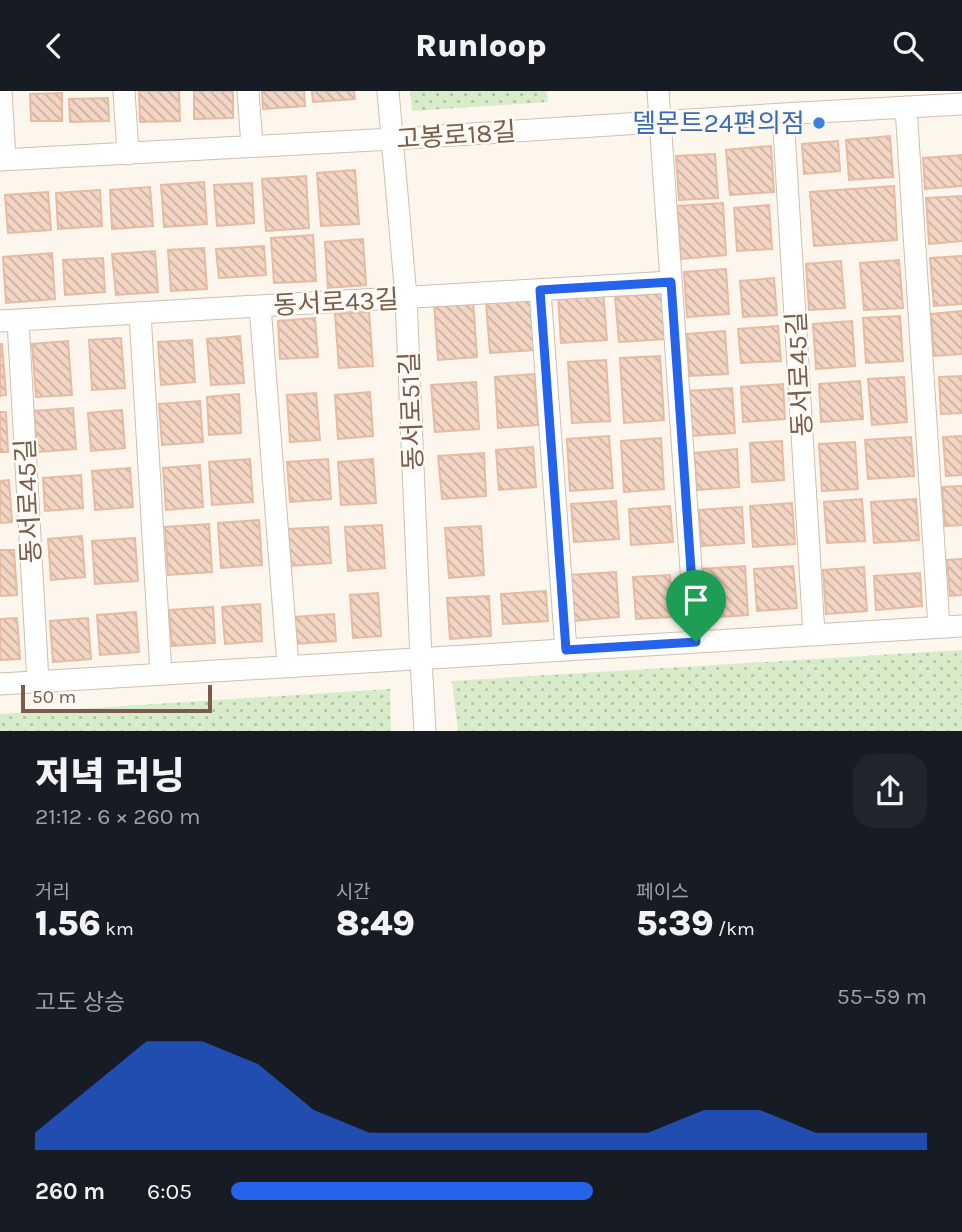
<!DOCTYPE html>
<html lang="ko">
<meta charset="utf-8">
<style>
:root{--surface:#171b24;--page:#20242c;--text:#f1f3f6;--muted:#9ea1a6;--accent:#2563eb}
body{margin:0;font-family:Karla,"Noto Sans KR",sans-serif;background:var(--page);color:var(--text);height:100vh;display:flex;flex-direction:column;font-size:26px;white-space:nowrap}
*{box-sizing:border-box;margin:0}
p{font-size:23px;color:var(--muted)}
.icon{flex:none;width:38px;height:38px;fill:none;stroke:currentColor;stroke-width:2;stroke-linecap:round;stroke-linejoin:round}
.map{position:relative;height:640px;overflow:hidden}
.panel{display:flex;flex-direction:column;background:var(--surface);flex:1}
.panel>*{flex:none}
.scale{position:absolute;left:21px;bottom:18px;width:191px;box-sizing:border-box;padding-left:7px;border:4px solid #7a5c4d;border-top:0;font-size:19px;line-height:24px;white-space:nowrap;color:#7a5c4d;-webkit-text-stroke:5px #fffaf3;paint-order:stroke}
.pin{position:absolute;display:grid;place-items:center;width:60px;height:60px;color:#fff;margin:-72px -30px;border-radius:50% 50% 50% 0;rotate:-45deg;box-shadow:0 0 7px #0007}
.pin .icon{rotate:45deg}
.round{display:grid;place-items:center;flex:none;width:74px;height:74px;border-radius:21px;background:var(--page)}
.headline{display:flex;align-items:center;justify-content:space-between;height:119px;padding:0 35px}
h1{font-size:38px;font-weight:800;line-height:52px}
.stats{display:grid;grid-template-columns:repeat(3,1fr);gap:10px;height:119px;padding:7px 35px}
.stats div{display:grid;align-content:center}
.stats b{font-size:35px;font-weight:800}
.stats small{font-size:19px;font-weight:400}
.stats p{font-size:19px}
.chart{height:196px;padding:14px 35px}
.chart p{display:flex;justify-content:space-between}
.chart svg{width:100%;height:126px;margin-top:7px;fill:var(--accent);opacity:.7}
ul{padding:0 35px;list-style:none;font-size:23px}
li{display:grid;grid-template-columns:112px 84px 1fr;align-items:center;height:52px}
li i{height:18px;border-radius:9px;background:var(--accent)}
header{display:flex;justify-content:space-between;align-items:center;height:91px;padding:0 35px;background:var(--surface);font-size:32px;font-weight:800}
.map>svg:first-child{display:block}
.park{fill:url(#park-dots)}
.building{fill:url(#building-back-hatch);stroke:#e6bba3;stroke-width:2}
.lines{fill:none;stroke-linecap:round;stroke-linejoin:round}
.street-casing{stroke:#d1beb0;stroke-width:23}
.street{stroke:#fff;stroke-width:21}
.route-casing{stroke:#fff;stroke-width:14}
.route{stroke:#2563eb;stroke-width:9}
.shop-dot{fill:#3f7fe0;stroke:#fffaf3;stroke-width:2.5}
.labels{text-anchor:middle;stroke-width:5;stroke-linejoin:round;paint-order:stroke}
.shop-label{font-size:26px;fill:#366cbe;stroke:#fffaf3;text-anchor:end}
.street-label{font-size:26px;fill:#7a5c4d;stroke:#fffaf3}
</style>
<header><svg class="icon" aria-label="back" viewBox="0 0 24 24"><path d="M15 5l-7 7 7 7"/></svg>Runloop<svg class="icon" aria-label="search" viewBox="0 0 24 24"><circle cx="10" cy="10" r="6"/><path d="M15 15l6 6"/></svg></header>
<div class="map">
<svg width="962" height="641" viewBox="0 0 962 641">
<defs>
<pattern id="park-dots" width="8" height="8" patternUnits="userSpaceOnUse" patternTransform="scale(1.75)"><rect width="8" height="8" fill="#d8ecc9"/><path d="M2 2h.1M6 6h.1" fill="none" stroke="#b4c2a5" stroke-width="1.8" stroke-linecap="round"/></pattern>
<pattern id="building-back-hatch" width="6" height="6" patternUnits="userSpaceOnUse" patternTransform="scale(1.75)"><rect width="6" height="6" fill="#f3d5c3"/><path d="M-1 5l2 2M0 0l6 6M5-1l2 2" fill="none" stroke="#cab0a1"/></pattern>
</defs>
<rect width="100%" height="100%" fill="#fdf6ec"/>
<!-- park -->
<path class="park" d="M 410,0 L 547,0 L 548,11 L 412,20 Z
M 962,559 L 962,640 L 458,640 L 452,590 Z
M 390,598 L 391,640 L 0,640 L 0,623 Z"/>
<!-- building -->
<path class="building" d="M 139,0 L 179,0 L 180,30 L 140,31 Z
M 194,0 L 233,0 L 233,27 L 194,28 Z
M 262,0 L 304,0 L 305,15 L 263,18 Z
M 312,0 L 354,0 L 355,8 L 313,11 Z
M 62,2 L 62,30 L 31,30 L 30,3 Z
M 108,7 L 109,30 L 70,31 L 69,8 Z
M 890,45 L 893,86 L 849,89 L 846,49 Z
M 838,50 L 840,80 L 804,83 L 802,53 Z
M 771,55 L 774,101 L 730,104 L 726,59 Z
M 715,63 L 718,107 L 679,109 L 676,65 Z
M 962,64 L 962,95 L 925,98 L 923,67 Z
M 355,79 L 359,133 L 321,135 L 317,82 Z
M 306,85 L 309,137 L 266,140 L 262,88 Z
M 204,91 L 207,133 L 164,136 L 161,94 Z
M 252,92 L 254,132 L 217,135 L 214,94 Z
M 894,95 L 897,149 L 814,155 L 810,101 Z
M 150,96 L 153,135 L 112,138 L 110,99 Z
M 100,99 L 102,135 L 58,138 L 56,102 Z
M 48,101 L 51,139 L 8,142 L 5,104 Z
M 962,105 L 962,150 L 929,153 L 926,107 Z
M 723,112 L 726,164 L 681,168 L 677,115 Z
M 769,114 L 772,158 L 737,160 L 734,117 Z
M 313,144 L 316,190 L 274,192 L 271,147 Z
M 363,148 L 366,194 L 328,197 L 325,151 Z
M 264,155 L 266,184 L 219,187 L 216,158 Z
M 204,157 L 207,198 L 171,200 L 168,159 Z
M 155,160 L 158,201 L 116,204 L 112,163 Z
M 52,162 L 55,208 L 6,212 L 3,166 Z
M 962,165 L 962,213 L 934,215 L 930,167 Z
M 103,167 L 105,201 L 65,204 L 63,169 Z
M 899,169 L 903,217 L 864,219 L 860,172 Z
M 841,170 L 845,217 L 809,219 L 806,173 Z
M 726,178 L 729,223 L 687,226 L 684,181 Z
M 774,187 L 777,224 L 743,226 L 740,190 Z
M 603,200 L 607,249 L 561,252 L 558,203 Z
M 663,202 L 666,248 L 619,251 L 615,206 Z
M 533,207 L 537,259 L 490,262 L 486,211 Z
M 473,209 L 477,266 L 438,269 L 434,212 Z
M 962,220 L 962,263 L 934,265 L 931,223 Z
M 369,221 L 373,275 L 339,277 L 335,223 Z
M 900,225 L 903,270 L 866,272 L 863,227 Z
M 315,227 L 318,266 L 280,268 L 278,230 Z
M 852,230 L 855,275 L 816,278 L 813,233 Z
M 778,235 L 781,270 L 741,272 L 738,238 Z
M 725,240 L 728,283 L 689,285 L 687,243 Z
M 240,245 L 244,292 L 211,294 L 207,248 Z
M 121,247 L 125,297 L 92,299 L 89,249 Z
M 192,249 L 195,291 L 161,294 L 158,251 Z
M 68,250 L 72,304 L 36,306 L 32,253 Z
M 0,253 L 2,253 L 6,304 L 0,305 Z
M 660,265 L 664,329 L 624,332 L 620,267 Z
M 606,269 L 610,330 L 572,332 L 568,271 Z
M 534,283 L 538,334 L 498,337 L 495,286 Z
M 962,285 L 962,322 L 941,323 L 939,286 Z
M 904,286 L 907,331 L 872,334 L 868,288 Z
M 860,290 L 863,328 L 821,331 L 819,293 Z
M 476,291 L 479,338 L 435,341 L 431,294 Z
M 783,293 L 785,328 L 743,331 L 741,296 Z
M 732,297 L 735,342 L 690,345 L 688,300 Z
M 370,301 L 373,345 L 338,348 L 335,304 Z
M 316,302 L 320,349 L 290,351 L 287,304 Z
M 239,303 L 241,342 L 209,344 L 207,306 Z
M 200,310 L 203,351 L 162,354 L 159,313 Z
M 73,317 L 76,358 L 37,361 L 34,320 Z
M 122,319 L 125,357 L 91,360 L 88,322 Z
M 0,321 L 6,321 L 8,361 L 0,361 Z
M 609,345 L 613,397 L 570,400 L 567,348 Z
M 962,345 L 962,384 L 946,385 L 943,346 Z
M 911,346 L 914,385 L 868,388 L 865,349 Z
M 661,347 L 664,398 L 624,401 L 621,350 Z
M 782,350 L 784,389 L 752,391 L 750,352 Z
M 855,351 L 858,398 L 822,400 L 819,353 Z
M 533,356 L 536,396 L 499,399 L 496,359 Z
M 737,358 L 739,396 L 697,399 L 694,362 Z
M 484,362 L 486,405 L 442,408 L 438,365 Z
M 250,368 L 253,411 L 212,414 L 209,371 Z
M 328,368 L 331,408 L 290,411 L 287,371 Z
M 373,368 L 376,412 L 341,414 L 338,371 Z
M 200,374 L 203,416 L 166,419 L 163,377 Z
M 130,377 L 133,416 L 95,419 L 92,380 Z
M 81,384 L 83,417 L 45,420 L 43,387 Z
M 9,389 L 12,431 L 0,432 L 0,390 Z
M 962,395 L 962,434 L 945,435 L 942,396 Z
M 862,408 L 865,450 L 827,452 L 824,411 Z
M 916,408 L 919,449 L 874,452 L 871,411 Z
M 616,410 L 619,448 L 574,451 L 571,413 Z
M 792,412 L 795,453 L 753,456 L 750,415 Z
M 670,415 L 673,451 L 631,454 L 629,418 Z
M 742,416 L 744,452 L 702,455 L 699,419 Z
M 259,429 L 262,474 L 221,477 L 218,432 Z
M 209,433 L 212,481 L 168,484 L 165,436 Z
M 382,434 L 385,477 L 348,480 L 345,436 Z
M 481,435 L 484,484 L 449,487 L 445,437 Z
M 328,436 L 331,472 L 291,475 L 288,438 Z
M 82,445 L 85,486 L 51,489 L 48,448 Z
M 135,447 L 138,490 L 95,493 L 92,450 Z
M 0,459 L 14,459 L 17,504 L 0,505 Z
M 962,468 L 962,504 L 950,505 L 947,469 Z
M 745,475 L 748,524 L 705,527 L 701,478 Z
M 793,475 L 797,517 L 757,520 L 754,478 Z
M 864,476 L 867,520 L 826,523 L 823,479 Z
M 616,481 L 619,526 L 573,530 L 569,484 Z
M 920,482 L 922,515 L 876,519 L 874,485 Z
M 670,484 L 673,526 L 636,528 L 633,486 Z
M 546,500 L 548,530 L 503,533 L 501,503 Z
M 378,502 L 381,545 L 353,547 L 350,504 Z
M 489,505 L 491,545 L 450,548 L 447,507 Z
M 260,513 L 262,550 L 225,553 L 222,516 Z
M 213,516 L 215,552 L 172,555 L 169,519 Z
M 136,521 L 139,561 L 100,564 L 97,524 Z
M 334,523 L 336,550 L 296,553 L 294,526 Z
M 17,527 L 20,568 L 0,569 L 0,528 Z
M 88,527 L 91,568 L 53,571 L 50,530 Z"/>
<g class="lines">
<!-- street casing -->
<g class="street-casing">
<path id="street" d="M 1,0 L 5,68
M 124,0 L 128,63
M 248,0 L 252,55
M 388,0 L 406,206 L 421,568 L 425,641
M 658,0 L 696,551
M 906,16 L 939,536
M 783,23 L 814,544
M 0,69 L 392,48 L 783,23 L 962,13
M 540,199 L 566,559
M 260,215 L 288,575
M 140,222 L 161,583
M 18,229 L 38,591
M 0,230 L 671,191
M 0,593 L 962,535"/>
</g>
<!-- street -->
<use href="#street" class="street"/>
</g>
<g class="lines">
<!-- route casing -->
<g class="route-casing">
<path id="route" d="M 671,191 L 696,551 L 566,559 L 540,199 Z"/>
</g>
<!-- route -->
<use href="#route" class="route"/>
</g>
<!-- markers -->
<circle class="shop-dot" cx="819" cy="32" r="7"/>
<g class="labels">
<!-- shop labels -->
<g class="shop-label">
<text x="805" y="41">델몬트24편의점</text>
</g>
<!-- street labels -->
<g class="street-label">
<text transform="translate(456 44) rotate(-4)" y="9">고봉로18길</text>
<text transform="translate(336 211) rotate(-3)" y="9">동서로43길</text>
<text transform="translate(799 283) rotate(-93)" y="9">동서로45길</text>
<text transform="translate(411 320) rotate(-92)" y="9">동서로51길</text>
<text transform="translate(28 410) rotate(-93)" y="9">동서로45길</text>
</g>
</g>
</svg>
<div class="scale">50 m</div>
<div class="pin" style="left:696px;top:551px;background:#1e9e55"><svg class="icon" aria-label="arrive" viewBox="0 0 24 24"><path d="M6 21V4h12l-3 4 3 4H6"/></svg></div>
</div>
<section class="panel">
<div class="headline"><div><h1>저녁 러닝</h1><p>21:12 · 6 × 260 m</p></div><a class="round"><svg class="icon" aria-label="share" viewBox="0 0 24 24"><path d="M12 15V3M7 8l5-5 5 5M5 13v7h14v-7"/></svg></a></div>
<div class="stats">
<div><p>거리</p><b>1.56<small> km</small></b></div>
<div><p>시간</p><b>8:49</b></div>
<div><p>페이스</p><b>5:39<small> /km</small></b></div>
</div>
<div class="chart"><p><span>고도 상승</span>55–59 m</p>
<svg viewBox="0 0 160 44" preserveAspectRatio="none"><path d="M0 44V38L10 22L20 6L30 6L40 14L50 30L60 38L70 38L80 38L90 38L100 38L110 38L120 30L130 30L140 38L150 38L160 38V44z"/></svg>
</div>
<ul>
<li><b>260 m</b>6:05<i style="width:52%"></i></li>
</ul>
</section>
